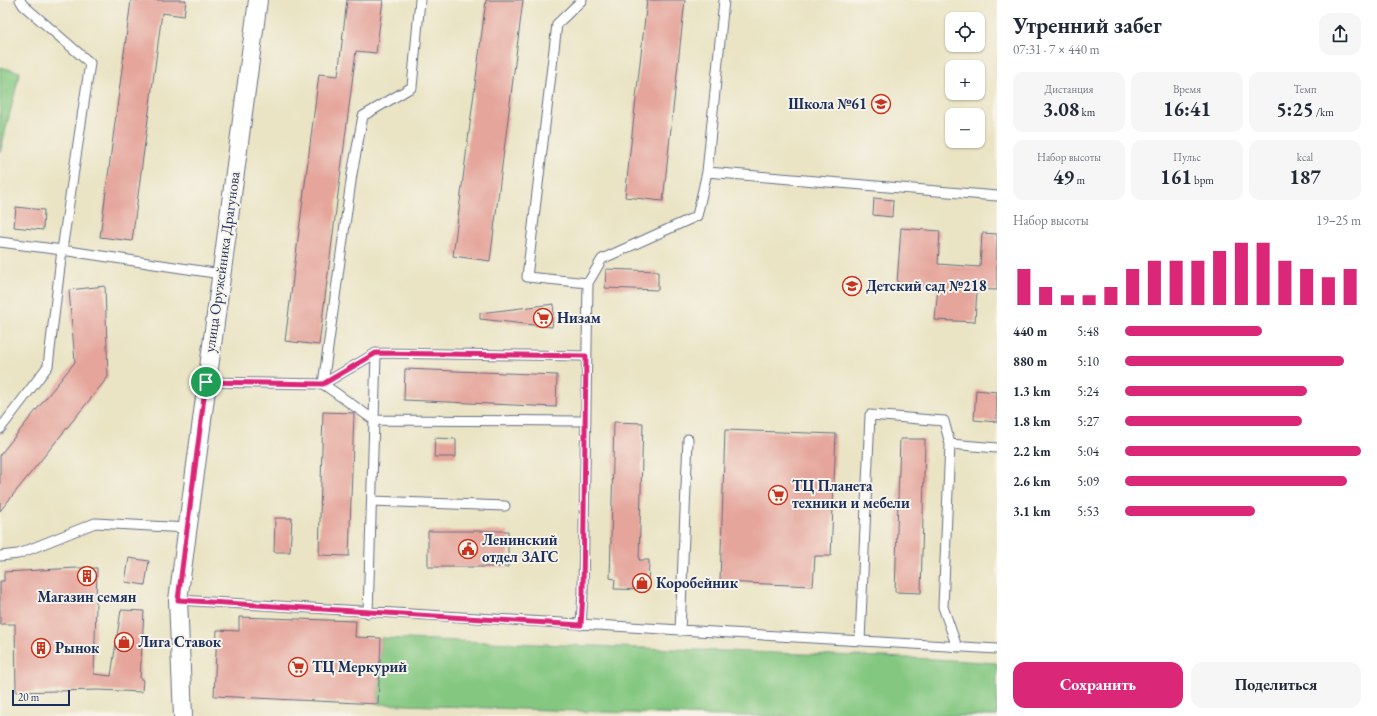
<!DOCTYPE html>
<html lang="ru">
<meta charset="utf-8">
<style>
:root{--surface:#fff;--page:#f6f6f7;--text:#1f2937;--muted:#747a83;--accent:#db2777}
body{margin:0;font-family:"EB Garamond",serif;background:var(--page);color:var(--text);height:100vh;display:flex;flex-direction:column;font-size:15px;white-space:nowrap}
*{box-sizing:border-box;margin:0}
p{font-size:13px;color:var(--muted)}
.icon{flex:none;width:22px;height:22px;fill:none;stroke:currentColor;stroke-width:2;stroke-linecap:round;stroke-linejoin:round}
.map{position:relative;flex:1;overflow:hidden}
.panel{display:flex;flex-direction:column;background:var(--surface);width:380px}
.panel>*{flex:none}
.controls{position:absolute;left:945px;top:12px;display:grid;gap:8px}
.controls a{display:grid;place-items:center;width:40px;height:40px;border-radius:8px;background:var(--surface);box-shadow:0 1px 3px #0004;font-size:20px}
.scale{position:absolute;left:12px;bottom:10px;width:58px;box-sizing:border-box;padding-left:4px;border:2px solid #1b2f5e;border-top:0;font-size:11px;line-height:14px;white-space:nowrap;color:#1b2f5e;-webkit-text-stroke:3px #f7f3e8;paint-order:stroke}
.pin{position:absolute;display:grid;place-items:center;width:34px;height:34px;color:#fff;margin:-17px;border:2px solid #fff;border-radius:50%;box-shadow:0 1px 4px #0007}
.round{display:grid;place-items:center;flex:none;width:42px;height:42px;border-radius:12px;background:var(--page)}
.summary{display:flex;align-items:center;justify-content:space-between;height:68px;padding:0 16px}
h1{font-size:22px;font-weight:700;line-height:30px}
.metrics{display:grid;grid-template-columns:repeat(3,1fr);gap:6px;height:68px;padding:4px 16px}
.metrics div{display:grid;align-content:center;border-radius:10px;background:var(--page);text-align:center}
.metrics b{font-size:20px;font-weight:700}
.metrics small{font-size:11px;font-weight:400}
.metrics p{font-size:11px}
.chart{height:112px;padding:8px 16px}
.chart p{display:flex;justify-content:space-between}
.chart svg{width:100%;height:72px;margin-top:4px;stroke:var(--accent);stroke-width:6}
.action{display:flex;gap:8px;margin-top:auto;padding:8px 16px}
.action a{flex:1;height:46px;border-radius:12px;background:var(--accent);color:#fff;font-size:16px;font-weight:700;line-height:46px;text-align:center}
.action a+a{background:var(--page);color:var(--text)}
ul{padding:0 16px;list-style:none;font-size:13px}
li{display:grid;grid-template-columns:64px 48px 1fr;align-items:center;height:30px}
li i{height:10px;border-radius:5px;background:var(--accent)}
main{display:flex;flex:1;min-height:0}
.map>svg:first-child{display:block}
.green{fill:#83c780;stroke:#4f7b6f}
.building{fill:#e5a59b}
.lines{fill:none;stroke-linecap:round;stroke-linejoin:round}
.service-casing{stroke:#636e82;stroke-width:11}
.minor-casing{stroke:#636e82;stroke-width:20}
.service{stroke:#fff;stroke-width:9}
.minor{stroke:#fff;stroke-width:18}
.route-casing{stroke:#fff;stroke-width:8}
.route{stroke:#db2777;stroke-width:5}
.labels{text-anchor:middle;stroke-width:4;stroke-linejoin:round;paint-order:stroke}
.poi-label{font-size:15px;font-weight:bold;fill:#1b2f5e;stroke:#f7f3e8;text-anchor:start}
.street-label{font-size:15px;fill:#1b2f5e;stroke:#f7f3e8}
</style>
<main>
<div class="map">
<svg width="997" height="716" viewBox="0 0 997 716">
<rect width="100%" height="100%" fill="#f7f3e8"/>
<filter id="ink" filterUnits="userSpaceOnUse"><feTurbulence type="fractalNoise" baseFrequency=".025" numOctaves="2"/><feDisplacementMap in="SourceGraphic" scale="8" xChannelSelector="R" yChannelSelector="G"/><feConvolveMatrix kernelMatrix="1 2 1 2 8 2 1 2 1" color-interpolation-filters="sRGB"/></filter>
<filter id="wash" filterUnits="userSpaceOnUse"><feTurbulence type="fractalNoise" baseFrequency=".012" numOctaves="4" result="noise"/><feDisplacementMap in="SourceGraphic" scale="16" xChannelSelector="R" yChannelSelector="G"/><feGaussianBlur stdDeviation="0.9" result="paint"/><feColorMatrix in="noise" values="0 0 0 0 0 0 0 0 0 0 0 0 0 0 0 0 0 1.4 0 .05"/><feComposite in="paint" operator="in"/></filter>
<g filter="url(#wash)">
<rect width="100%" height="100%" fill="#eae4c5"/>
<!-- green -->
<path class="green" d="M 0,67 L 20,72 L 0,153 Z
M 381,638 L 935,659 L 997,663 L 997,716 L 718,716 L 378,704 Z"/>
<g id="blocks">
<!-- building -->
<path class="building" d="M 131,0 L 186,0 L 184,16 L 162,13 L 132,241 L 100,237 Z
M 347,0 L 383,0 L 376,53 L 356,51 L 319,345 L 285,341 L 319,74 L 338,76 Z
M 486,0 L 523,0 L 490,261 L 453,256 Z
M 647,0 L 685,0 L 663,201 L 625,197 Z
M 874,198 L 893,200 L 892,217 L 873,215 Z
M 16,207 L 44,210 L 43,230 L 14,227 Z
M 901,228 L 940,231 L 938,264 L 980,267 L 982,233 L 997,234 L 997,290 L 977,289 L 975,322 L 935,320 L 938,286 L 897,283 Z
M 606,269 L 658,271 L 658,290 L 605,288 Z
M 105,286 L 108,377 L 0,511 L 0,455 L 75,362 L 69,290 Z
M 554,304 L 552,327 L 480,319 L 480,313 Z
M 405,369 L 557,375 L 556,407 L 404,400 Z
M 976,390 L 997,392 L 997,422 L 974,420 Z
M 323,412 L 354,413 L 349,556 L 319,555 Z
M 614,422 L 643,423 L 639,560 L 649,560 L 648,590 L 614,589 L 615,579 L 610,578 Z
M 725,430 L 836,434 L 831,556 L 815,556 L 813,586 L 720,582 Z
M 435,438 L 456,439 L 456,457 L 434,457 Z
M 900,439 L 925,439 L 921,593 L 895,592 Z
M 275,518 L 292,518 L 290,552 L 274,552 Z
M 428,531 L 508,531 L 508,567 L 428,567 Z
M 129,558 L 149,561 L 145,585 L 125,582 Z
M 77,568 L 97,568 L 94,674 L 111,676 L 121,610 L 144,611 L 140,679 L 143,679 L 142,692 L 98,690 L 16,692 L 15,624 L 0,624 L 0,581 L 4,581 L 4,572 Z
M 239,617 L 356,621 L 355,637 L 381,638 L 378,704 L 214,696 L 217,630 L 239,631 Z"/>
</g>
</g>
<g filter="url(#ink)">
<use href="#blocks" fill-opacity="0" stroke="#636e82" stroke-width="1"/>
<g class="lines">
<!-- service casing -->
<g class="service-casing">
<path id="service" d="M 20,0 L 23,5 L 90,63 L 62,250 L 221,274
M 707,172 L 997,196
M 0,242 L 62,250 L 48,366 L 0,429
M 588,283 L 602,259 L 697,216 L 707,172 L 724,0
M 206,382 L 323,384 L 376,353 L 586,356
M 374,420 L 323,384 L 352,174 L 363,116 L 412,87 L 420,0
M 374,420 L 376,353
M 372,501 L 505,506
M 0,556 L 18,554 L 95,523 L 187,528
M 178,600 L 997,649
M 368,613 L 374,420 L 586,421
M 581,625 L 583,593 L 588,283 L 527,277 L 557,24 L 582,0
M 680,631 L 688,439
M 860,641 L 870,415 L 944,421 L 950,444
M 957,647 L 943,607 L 950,444 L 997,448"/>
</g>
<!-- minor casing -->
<g class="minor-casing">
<path id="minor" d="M 183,716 L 178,600 L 258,0"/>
</g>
<!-- service -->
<use href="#service" class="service"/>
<!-- minor -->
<use href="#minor" class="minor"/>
</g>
</g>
<g class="lines" filter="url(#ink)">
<!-- route casing -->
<g class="route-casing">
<path id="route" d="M 376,353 L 586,356 L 583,593 L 581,625 L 178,600 L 206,382 L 323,384 Z"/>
</g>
<!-- route -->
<use href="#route" class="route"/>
</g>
<!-- icons -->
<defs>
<g id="school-ring" transform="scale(1)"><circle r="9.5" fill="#f7f3e8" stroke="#c8321e" stroke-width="1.5"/><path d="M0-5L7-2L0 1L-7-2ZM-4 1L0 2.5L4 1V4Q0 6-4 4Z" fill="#c8321e"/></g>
<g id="supermarket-ring" transform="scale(1)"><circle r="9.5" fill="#f7f3e8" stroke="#c8321e" stroke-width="1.5"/><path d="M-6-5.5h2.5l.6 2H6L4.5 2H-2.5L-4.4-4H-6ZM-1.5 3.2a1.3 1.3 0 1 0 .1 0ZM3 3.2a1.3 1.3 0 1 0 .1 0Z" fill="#c8321e"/></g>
<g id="civic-ring" transform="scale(1)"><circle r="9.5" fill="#f7f3e8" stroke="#c8321e" stroke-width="1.5"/><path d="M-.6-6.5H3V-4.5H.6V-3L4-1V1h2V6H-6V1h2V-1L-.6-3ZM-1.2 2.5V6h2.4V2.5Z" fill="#c8321e"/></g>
<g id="building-ring" transform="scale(1)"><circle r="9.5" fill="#f7f3e8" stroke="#c8321e" stroke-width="1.5"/><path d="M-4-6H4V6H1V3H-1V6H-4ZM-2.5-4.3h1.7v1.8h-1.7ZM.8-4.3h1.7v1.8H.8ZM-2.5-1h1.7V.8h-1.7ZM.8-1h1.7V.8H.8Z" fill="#c8321e"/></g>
<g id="shop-ring" transform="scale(1)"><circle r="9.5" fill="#f7f3e8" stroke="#c8321e" stroke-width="1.5"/><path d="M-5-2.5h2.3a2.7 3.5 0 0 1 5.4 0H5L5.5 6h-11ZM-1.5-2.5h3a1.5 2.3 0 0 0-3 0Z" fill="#c8321e"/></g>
</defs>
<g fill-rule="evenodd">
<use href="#school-ring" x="881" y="104"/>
<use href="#school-ring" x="852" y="286"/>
<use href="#supermarket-ring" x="543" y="318"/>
<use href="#supermarket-ring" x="778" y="495"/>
<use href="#civic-ring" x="468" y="549"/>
<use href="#building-ring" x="87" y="576"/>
<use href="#shop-ring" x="642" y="583"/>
<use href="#shop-ring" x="124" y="642"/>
<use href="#building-ring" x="41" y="648"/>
<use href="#supermarket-ring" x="298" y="667"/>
</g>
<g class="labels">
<!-- poi labels -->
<g class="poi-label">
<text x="867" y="109" text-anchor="end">Школа №61</text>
<text x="866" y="291">Детский сад №218</text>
<text x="557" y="323">Низам</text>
<text x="792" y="491">ТЦ Планета<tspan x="792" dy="17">техники и мебели</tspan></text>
<text x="482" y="545">Ленинский<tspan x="482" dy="17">отдел ЗАГС</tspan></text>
<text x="656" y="588">Коробейник</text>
<text x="87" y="602" text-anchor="middle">Магазин семян</text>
<text x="138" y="647">Лига Ставок</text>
<text x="55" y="653">Рынок</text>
<text x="312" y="672">ТЦ Меркурий</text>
</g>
<!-- street labels -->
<g class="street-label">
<text transform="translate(222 262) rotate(-82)" y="5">улица Оружейника Драгунова</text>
</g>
</g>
</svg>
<div class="controls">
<a><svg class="icon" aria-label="locate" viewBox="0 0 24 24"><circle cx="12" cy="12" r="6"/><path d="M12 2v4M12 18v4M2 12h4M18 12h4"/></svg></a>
<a>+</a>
<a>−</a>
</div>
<div class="scale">20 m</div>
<div class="pin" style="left:206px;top:382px;background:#1e9e55"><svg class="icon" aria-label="arrive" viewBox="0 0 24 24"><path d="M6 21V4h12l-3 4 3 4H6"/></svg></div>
</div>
<section class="panel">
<div class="summary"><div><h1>Утренний забег</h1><p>07:31 · 7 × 440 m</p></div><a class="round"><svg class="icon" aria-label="share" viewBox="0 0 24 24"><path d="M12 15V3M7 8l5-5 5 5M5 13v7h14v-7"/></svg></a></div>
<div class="metrics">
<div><p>Дистанция</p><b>3.08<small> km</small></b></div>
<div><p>Время</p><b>16:41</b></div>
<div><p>Темп</p><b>5:25<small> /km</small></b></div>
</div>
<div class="metrics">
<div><p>Набор высоты</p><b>49<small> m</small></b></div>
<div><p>Пульс</p><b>161<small> bpm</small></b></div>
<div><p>kcal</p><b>187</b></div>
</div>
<div class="chart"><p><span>Набор высоты</span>19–25 m</p>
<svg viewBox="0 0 160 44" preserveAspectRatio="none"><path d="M5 44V22M15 44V33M25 44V38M35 44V38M45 44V33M55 44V22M65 44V17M75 44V17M85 44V17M95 44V11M105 44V6M115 44V6M125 44V17M135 44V22M145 44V27M155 44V22"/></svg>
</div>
<ul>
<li><b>440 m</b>5:48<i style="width:58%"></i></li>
<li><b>880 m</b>5:10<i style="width:93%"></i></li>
<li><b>1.3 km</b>5:24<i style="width:77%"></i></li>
<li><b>1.8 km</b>5:27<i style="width:75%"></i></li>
<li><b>2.2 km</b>5:04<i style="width:100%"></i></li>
<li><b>2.6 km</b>5:09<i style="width:94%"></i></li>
<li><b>3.1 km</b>5:53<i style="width:55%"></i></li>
</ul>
<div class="action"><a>Сохранить</a><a>Поделиться</a></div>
</section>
</main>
